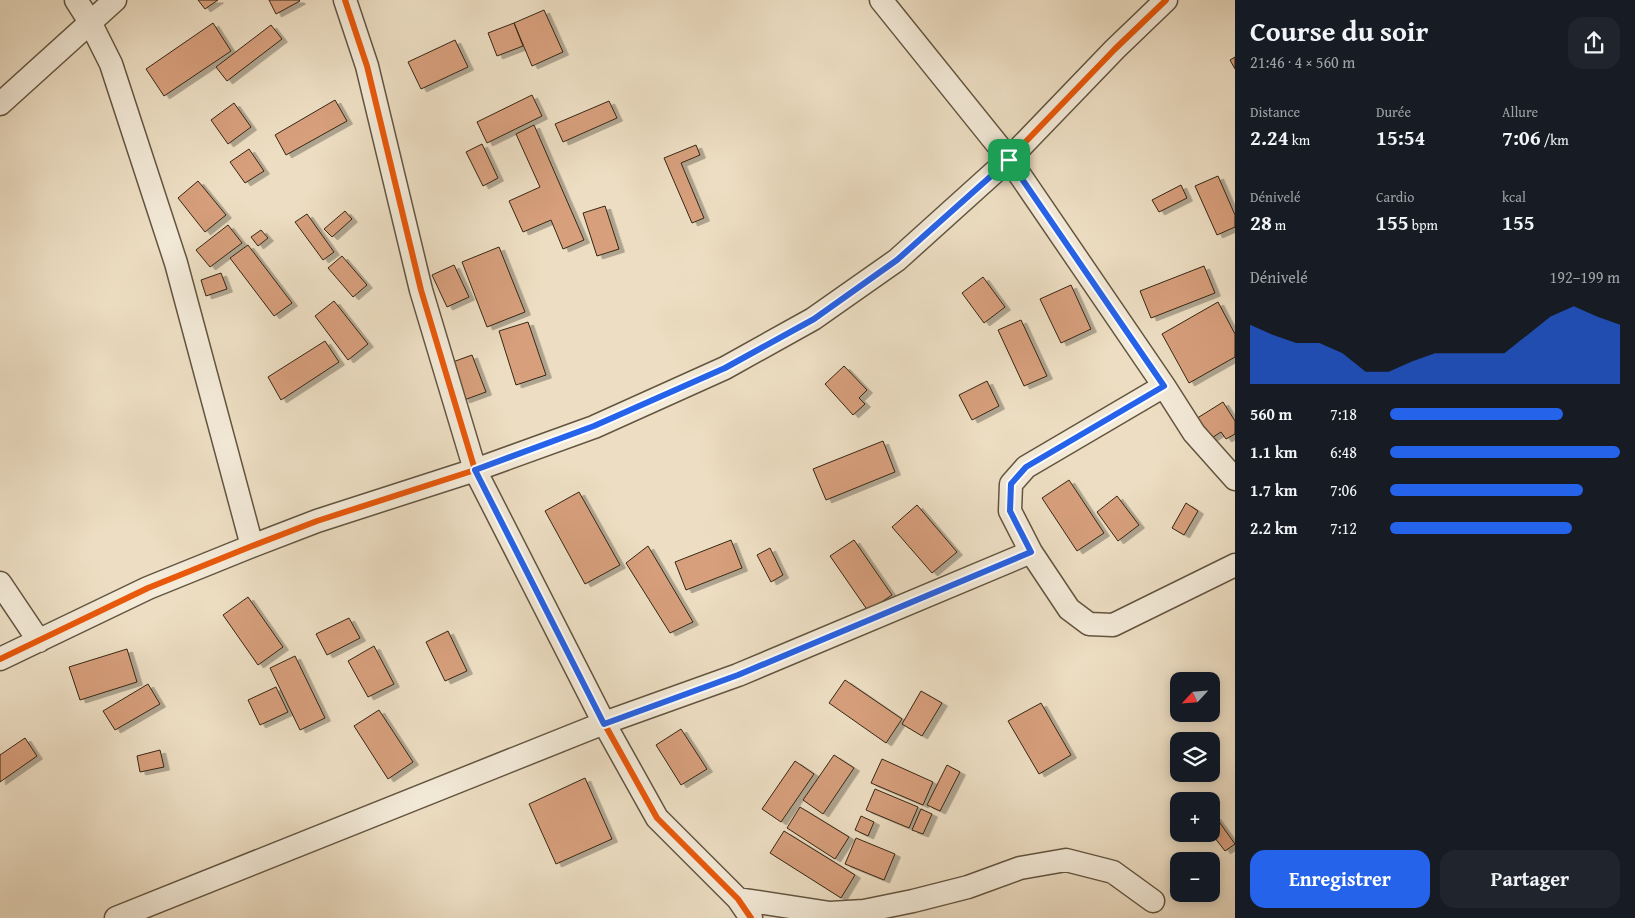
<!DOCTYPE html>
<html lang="fr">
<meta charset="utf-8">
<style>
:root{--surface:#171b24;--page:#20242c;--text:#f1f3f6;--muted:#9ea1a6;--accent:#2563eb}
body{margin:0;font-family:"Gentium Book Plus",serif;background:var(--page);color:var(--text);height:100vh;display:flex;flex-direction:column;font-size:19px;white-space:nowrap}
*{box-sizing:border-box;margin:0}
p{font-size:16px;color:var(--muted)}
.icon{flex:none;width:28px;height:28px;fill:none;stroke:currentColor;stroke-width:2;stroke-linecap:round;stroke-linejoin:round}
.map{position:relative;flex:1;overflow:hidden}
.panel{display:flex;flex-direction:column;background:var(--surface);width:400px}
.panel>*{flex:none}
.needle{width:32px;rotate:244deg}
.controls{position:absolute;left:1170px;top:672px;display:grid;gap:10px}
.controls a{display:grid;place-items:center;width:50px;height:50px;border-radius:10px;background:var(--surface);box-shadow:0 2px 12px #0003;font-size:25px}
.pin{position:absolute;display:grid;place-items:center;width:42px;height:42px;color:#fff;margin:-21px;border-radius:10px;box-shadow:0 2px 8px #0006}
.round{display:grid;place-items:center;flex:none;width:52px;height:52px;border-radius:15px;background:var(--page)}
.overview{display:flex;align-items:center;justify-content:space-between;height:85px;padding:0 15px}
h1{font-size:28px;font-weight:800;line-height:38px}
.figures{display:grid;grid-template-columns:repeat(3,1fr);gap:8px;height:85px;padding:5px 15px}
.figures div{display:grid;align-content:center}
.figures b{font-size:21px;font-weight:800}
.figures small{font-size:14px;font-weight:400}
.figures p{font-size:14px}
.chart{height:140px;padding:10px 15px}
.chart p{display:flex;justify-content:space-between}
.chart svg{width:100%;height:90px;margin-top:5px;fill:var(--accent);opacity:.7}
.cta{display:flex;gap:10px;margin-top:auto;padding:10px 15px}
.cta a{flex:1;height:58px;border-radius:15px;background:var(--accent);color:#fff;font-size:20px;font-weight:800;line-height:58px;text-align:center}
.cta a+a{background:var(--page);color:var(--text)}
ul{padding:0 15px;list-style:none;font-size:16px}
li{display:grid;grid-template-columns:80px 60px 1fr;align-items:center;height:38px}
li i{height:12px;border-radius:6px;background:var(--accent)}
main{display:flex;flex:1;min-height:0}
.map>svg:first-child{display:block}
.building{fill:#d79f7b;stroke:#352715;filter:url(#shadow)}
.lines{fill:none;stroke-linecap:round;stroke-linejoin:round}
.street-casing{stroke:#635540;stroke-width:25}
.street{stroke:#f3ead8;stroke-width:22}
.cycleway-casing{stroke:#f3ead8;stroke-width:9}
.cycleway{stroke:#e8590c;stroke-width:6}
.route-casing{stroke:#fff;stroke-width:10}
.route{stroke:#2563eb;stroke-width:6}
</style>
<main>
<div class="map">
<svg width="1235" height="918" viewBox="0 0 1235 918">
<defs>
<filter id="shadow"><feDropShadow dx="5.5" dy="3" stdDeviation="0" flood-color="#0004"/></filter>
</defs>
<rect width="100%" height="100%" fill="#eddec3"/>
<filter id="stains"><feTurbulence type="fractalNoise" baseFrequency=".004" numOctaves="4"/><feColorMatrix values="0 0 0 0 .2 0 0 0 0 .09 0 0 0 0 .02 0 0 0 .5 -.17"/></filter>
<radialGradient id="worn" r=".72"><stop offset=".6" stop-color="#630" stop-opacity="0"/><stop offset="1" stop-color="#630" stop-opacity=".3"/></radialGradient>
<!-- building -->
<path class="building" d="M 198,0 L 218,0 L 205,9 Z
M 269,0 L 299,0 L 300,1 L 276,14 Z
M 544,10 L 563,52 L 532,66 L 514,23 Z
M 213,23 L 231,51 L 164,96 L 146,69 Z
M 514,23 L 523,46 L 497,56 L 488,33 Z
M 271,25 L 282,39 L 227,81 L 216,67 Z
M 455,40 L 468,67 L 421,89 L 408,62 Z
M 1235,57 L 1235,69 L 1230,60 Z
M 532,95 L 542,116 L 487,143 L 477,122 Z
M 335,100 L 347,121 L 286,155 L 275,135 Z
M 609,101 L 617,118 L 563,142 L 555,124 Z
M 234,103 L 251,127 L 228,144 L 211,120 Z
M 534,125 L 584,240 L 563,249 L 551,220 L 523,232 L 509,201 L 540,187 L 516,134 Z
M 482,144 L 498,178 L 483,186 L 466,152 Z
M 696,145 L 700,155 L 681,163 L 704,218 L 692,223 L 664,158 Z
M 249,149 L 264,171 L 245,183 L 230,162 Z
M 1218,176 L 1235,215 L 1235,227 L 1217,235 L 1195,186 Z
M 198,181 L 226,215 L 205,232 L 178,198 Z
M 1181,185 L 1187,198 L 1159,212 L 1152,200 Z
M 605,206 L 619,249 L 597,256 L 583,213 Z
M 345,211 L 352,219 L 332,237 L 324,229 Z
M 307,214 L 334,252 L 323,260 L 295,222 Z
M 228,225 L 242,243 L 210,267 L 196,250 Z
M 261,230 L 268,238 L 258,246 L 251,237 Z
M 248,245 L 292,303 L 274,316 L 230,258 Z
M 499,247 L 525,312 L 487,327 L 462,262 Z
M 342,256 L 367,285 L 353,297 L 328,268 Z
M 454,265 L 469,297 L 447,307 L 432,275 Z
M 1204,266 L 1215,293 L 1151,318 L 1140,291 Z
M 221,273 L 227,289 L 206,296 L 201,280 Z
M 983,277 L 1005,307 L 984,323 L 962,293 Z
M 1071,285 L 1091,329 L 1061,343 L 1040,299 Z
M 334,301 L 368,344 L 348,360 L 315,316 Z
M 1218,302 L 1235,334 L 1235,357 L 1189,383 L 1162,334 Z
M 1021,320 L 1047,376 L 1024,386 L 998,330 Z
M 528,322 L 546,375 L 516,385 L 499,331 Z
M 325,341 L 339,362 L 281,400 L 268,377 Z
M 472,355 L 486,392 L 464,400 L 450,363 Z
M 844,366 L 867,390 L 859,398 L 865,404 L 853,415 L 825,384 Z
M 987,381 L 999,406 L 972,420 L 959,395 Z
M 1223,402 L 1235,421 L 1235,434 L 1226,439 L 1221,432 L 1204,443 L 1191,422 Z
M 883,441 L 895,472 L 826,500 L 813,469 Z
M 1069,480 L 1104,533 L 1077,551 L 1042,498 Z
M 579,492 L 620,565 L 585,584 L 545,511 Z
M 1117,496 L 1139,525 L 1118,541 L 1097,512 Z
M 1186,503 L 1198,511 L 1184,535 L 1172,528 Z
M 917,505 L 957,552 L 932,573 L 892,527 Z
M 731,540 L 742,568 L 686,590 L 675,562 Z
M 854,540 L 892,595 L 868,611 L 830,556 Z
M 648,546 L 693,622 L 670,633 L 626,563 Z
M 770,548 L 783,575 L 771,582 L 757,555 Z
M 248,597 L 283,647 L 258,665 L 223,615 Z
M 349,618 L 360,638 L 327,655 L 316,634 Z
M 448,631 L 467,671 L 445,681 L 426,642 Z
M 374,646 L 394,684 L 368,697 L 348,661 Z
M 127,649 L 137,682 L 80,700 L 69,667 Z
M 295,656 L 325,718 L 300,730 L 270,668 Z
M 845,680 L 902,719 L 886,743 L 829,703 Z
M 148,684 L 160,704 L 115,730 L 103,711 Z
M 276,687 L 288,712 L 260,725 L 248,700 Z
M 921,691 L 942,703 L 922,736 L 902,724 Z
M 1041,703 L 1071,755 L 1039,774 L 1008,721 Z
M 379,710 L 413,762 L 388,779 L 354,726 Z
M 681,729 L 707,769 L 681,785 L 656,745 Z
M 25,738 L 37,756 L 0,782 L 0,755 Z
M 160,750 L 164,767 L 140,772 L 137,756 Z
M 834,755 L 854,768 L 823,814 L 803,800 Z
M 882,759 L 933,782 L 923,805 L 871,783 Z
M 795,761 L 814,774 L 781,822 L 762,809 Z
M 947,765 L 960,772 L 940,811 L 927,805 Z
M 585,778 L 612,839 L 556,864 L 529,804 Z
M 875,789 L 918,807 L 909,828 L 866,810 Z
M 800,807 L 849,837 L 835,859 L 787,828 Z
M 921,809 L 932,814 L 923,834 L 912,830 Z
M 861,816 L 874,822 L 868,836 L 855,830 Z
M 1215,816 L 1235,844 L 1225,851 L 1211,833 L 1211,819 Z
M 784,831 L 855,875 L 841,898 L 770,853 Z
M 856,838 L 895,854 L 884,880 L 845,864 Z"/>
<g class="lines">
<!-- street casing -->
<g class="street-casing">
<path id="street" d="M 76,0 L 90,22 L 111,64 L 176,263 L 252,546
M 345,0 L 367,66 L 421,290 L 475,470 L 604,723 L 657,818 L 738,899 L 751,918
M 881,0 L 1009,159 L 1164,386 L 1194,433 L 1235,479
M 0,104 L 115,0
M 1164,386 L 1026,467 L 1011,484 L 1010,511 L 1031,552 L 1069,609 L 1089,624 L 1113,625 L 1235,565
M 0,583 L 39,641
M 0,659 L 148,588 L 252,546 L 317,521 L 475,470 L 594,427 L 725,368 L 813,319 L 897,260 L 1009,159 L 1115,49 L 1166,0
M 738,899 L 830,913 L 864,911 L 913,901 L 968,887 L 1020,868 L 1066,860 L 1113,872 L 1153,901
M 116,918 L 604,723 L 738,675 L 1031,552"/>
</g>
<!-- street -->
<use href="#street" class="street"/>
<!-- cycleway casing -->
<g class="cycleway-casing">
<path id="cycleway" d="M 345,0 L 367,66 L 421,290 L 475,470 L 604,723 L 657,818 L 738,899 L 751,918
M 0,659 L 148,588 L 252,546 L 317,521 L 475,470 L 594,427 L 725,368 L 813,319 L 897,260 L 1009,159 L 1115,49 L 1166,0"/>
</g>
<!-- cycleway -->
<use href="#cycleway" class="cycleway"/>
</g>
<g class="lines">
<!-- route casing -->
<g class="route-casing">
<path id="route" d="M 1009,160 L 1164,386 L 1026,467 L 1011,484 L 1010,511 L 1031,552 L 738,675 L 604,724 L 475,470 L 594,426 L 725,368 L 814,319 L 897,260 Z"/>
</g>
<!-- route -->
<use href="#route" class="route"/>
</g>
<rect width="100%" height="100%" filter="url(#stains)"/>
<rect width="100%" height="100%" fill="url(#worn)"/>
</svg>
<div class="controls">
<a><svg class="needle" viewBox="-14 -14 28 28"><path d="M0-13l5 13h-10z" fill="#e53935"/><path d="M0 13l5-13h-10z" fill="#9ea1a6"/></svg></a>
<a><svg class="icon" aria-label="layers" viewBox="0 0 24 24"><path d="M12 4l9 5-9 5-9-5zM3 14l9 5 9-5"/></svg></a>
<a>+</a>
<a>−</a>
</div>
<div class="pin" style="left:1009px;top:160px;background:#1e9e55"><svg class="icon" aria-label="arrive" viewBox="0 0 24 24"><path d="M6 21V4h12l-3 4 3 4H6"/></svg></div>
</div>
<section class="panel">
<div class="overview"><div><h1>Course du soir</h1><p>21:46 · 4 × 560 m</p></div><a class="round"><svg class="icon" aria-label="share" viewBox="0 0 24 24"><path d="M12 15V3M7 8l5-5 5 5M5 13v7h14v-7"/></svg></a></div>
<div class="figures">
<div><p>Distance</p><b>2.24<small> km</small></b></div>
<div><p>Durée</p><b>15:54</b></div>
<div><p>Allure</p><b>7:06<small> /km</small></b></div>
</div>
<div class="figures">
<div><p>Dénivelé</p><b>28<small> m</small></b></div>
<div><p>Cardio</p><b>155<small> bpm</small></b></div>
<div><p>kcal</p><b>155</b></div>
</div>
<div class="chart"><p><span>Dénivelé</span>192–199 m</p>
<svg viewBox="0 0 160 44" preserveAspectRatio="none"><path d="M0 44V15L10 20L20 24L30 24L40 29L50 38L60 38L70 33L80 29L90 29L100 29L110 29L120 20L130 11L140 6L150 11L160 15V44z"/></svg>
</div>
<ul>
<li><b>560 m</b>7:18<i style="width:75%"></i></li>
<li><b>1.1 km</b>6:48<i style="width:100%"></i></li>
<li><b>1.7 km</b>7:06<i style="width:84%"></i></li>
<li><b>2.2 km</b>7:12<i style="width:79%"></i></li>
</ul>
<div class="cta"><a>Enregistrer</a><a>Partager</a></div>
</section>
</main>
